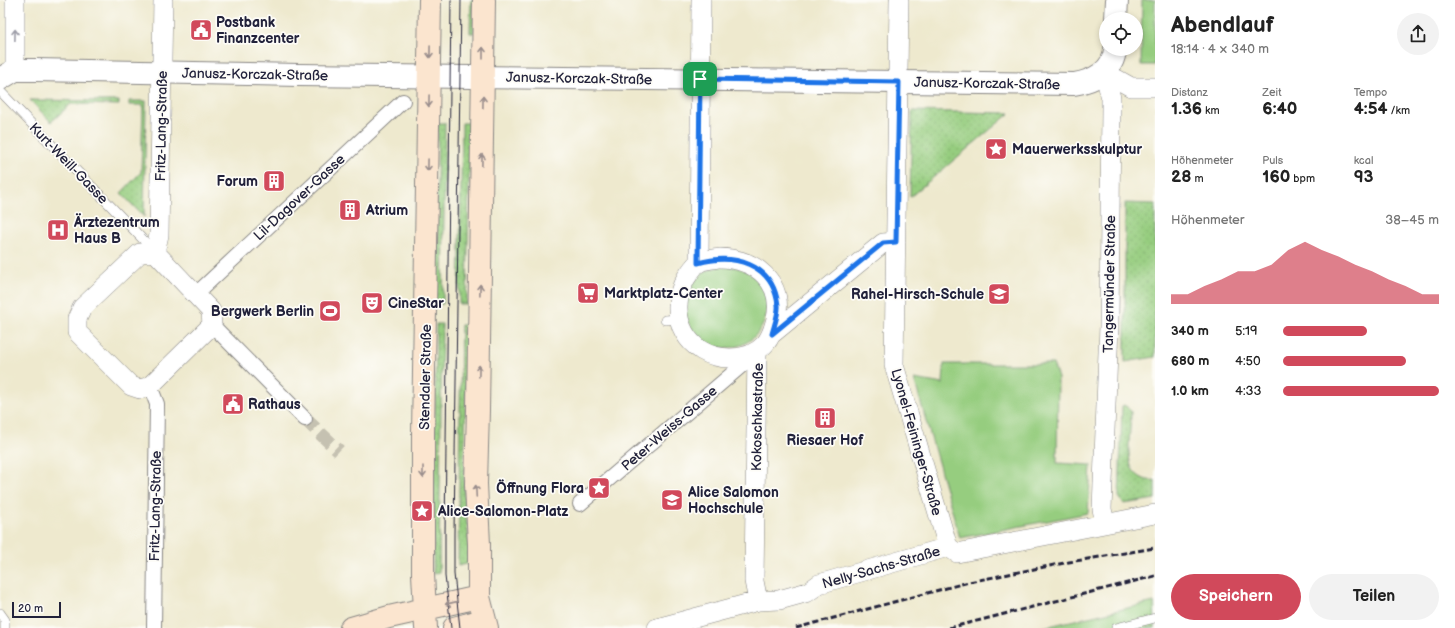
<!DOCTYPE html>
<html lang="de">
<meta charset="utf-8">
<style>
:root{--surface:#fff;--page:#f2f2f2;--text:#222;--muted:#767676;--accent:#d1495b}
body{margin:0;font-family:"Balsamiq Sans",sans-serif;background:var(--page);color:var(--text);height:100vh;display:flex;flex-direction:column;font-size:15px;white-space:nowrap}
*{box-sizing:border-box;margin:0}
p{font-size:13px;color:var(--muted)}
.icon{flex:none;width:22px;height:22px;fill:none;stroke:currentColor;stroke-width:2;stroke-linecap:round;stroke-linejoin:round}
.map{position:relative;flex:1;overflow:hidden}
.panel{display:flex;flex-direction:column;background:var(--surface);width:300px}
.panel>*{flex:none}
.tools{position:absolute;left:1099px;top:12px;display:grid;gap:8px}
.tools a{display:grid;place-items:center;width:44px;height:44px;border-radius:50%;background:var(--surface);box-shadow:0 2px 6px #0003;font-size:20px}
.scale{position:absolute;left:12px;bottom:10px;width:49px;box-sizing:border-box;padding-left:4px;border:2px solid #22223b;border-top:0;font-size:11px;line-height:14px;white-space:nowrap;color:#22223b;-webkit-text-stroke:3px #fdfcf7;paint-order:stroke}
.pin{position:absolute;display:grid;place-items:center;width:34px;height:34px;color:#fff;margin:-17px;border-radius:8px;box-shadow:0 2px 6px #0006}
.round{display:grid;place-items:center;flex:none;width:42px;height:42px;border-radius:21px;background:var(--page)}
.overview{display:flex;align-items:center;justify-content:space-between;height:68px;padding:0 16px}
h1{font-size:22px;font-weight:600;line-height:30px}
.stats{display:grid;grid-template-columns:repeat(3,1fr);gap:6px;height:68px;padding:4px 16px}
.stats div{display:grid;align-content:center}
.stats b{font-size:17px;font-weight:600}
.stats small{font-size:11px;font-weight:400}
.stats p{font-size:11px}
.chart{height:112px;padding:8px 16px}
.chart p{display:flex;justify-content:space-between}
.chart svg{width:100%;height:72px;margin-top:4px;fill:var(--accent);opacity:.7}
.primary-button{display:flex;gap:8px;margin-top:auto;padding:8px 16px}
.primary-button a{flex:1;height:46px;border-radius:24px;background:var(--accent);color:#fff;font-size:16px;font-weight:600;line-height:46px;text-align:center}
.primary-button a+a{background:var(--page);color:var(--text)}
ul{padding:0 16px;list-style:none;font-size:13px}
li{display:grid;grid-template-columns:64px 48px 1fr;align-items:center;height:30px}
li i{height:10px;border-radius:5px;background:var(--accent)}
main{display:flex;flex:1;min-height:0}
.map>svg:first-child{display:block}
.grass{fill:url(#grass-dots);stroke:#5c785d}
.park{fill:#96cd7f;stroke:#5c785d}
.lines{fill:none;stroke-linecap:round;stroke-linejoin:round}
.pedestrian-tunnel{stroke:#c5c1b1;stroke-width:14;stroke-dasharray:14 7;stroke-linecap:butt}
.service-casing{stroke:#888684;stroke-width:10}
.pedestrian-casing{stroke:#888684;stroke-width:16}
.minor-casing{stroke:#888684;stroke-width:20}
.tertiary-casing{stroke:#888684;stroke-width:24}
.secondary-casing{stroke:#888684;stroke-width:24}
.service{stroke:#fff;stroke-width:9}
.pedestrian{stroke:#fff;stroke-width:14}
.minor{stroke:#fff;stroke-width:19}
.tertiary{stroke:#fff;stroke-width:22}
.secondary{stroke:#fbe5cf;stroke-width:22}
.tram{stroke:#22223b;stroke-width:1}
.rail{stroke:#22223b;stroke-width:3;stroke-dasharray:6 3;stroke-linecap:butt}
.oneway{stroke:#9c9ca7}
.oneway2{stroke:#998d8c}
.route-casing{stroke:#fff;stroke-width:8}
.route{stroke:#1a73e8;stroke-width:5}
.labels{text-anchor:middle;stroke-width:3.5;stroke-linejoin:round;paint-order:stroke}
.poi-label{font-size:14px;font-weight:bold;fill:#22223b;stroke:#fdfcf7;text-anchor:start}
.street-label{font-size:14px;fill:#22223b;stroke:#fdfcf7}
</style>
<main>
<div class="map">
<svg width="1155" height="628" viewBox="0 0 1155 628">
<defs>
<pattern id="grass-dots" width="8" height="8" patternUnits="userSpaceOnUse"><rect width="8" height="8" fill="#96cd7f"/><path d="M2 2h.1M6 6h.1" fill="none" stroke="#81b06f" stroke-width="1.8" stroke-linecap="round"/></pattern>
</defs>
<rect width="100%" height="100%" fill="#fdfcf7"/>
<filter id="ink" filterUnits="userSpaceOnUse"><feTurbulence type="fractalNoise" baseFrequency=".025" numOctaves="2"/><feDisplacementMap in="SourceGraphic" scale="8" xChannelSelector="R" yChannelSelector="G"/><feConvolveMatrix kernelMatrix="1 2 1 2 8 2 1 2 1" color-interpolation-filters="sRGB"/></filter>
<filter id="wash" filterUnits="userSpaceOnUse"><feTurbulence type="fractalNoise" baseFrequency=".012" numOctaves="4" result="noise"/><feDisplacementMap in="SourceGraphic" scale="16" xChannelSelector="R" yChannelSelector="G"/><feGaussianBlur stdDeviation="0.9" result="paint"/><feColorMatrix in="noise" values="0 0 0 0 0 0 0 0 0 0 0 0 0 0 0 0 0 1.4 0 .05"/><feComposite in="paint" operator="in"/></filter>
<g filter="url(#wash)">
<rect width="100%" height="100%" fill="#eee9ce"/>
<!-- grass -->
<path class="grass" d="M 471,0 L 474,0 L 474,33 L 470,33 Z
M 30,100 L 119,101 L 119,105 L 71,104 L 51,122 Z
M 129,101 L 146,101 L 144,217 L 121,193 L 141,172 L 143,105 L 129,105 Z
M 912,111 L 1010,113 L 910,197 Z
M 438,123 L 445,123 L 443,304 L 435,304 Z
M 462,123 L 470,123 L 467,304 L 459,304 Z
M 1125,203 L 1155,204 L 1155,357 L 1125,362 Z
M 436,324 L 442,324 L 439,572 L 433,574 Z
M 461,325 L 467,325 L 464,493 L 471,563 L 458,566 Z
M 1124,405 L 1130,409 L 1131,412 C 1131,428 1127,447 1130,462 C 1132,474 1144,482 1155,480 L 1155,499 L 1124,504 L 1119,497 L 1122,406 Z"/>
<!-- park -->
<path class="park" d="M 1142,0 L 1155,0 L 1155,65 L 1141,65 Z
M685 307a41 41 0 1 1 82 0a41 41 0 1 1-82 0Z
M 944,364 L 1053,364 L 1058,378 L 1057,463 L 1091,465 L 1088,513 L 960,538 L 914,379 L 943,384 Z
M 1154,602 L 1155,628 L 1040,628 Z"/>
</g>
<g filter="url(#ink)">
<g class="lines">
<!-- pedestrian-tunnel -->
<path class="pedestrian-tunnel" d="M 305,419 L 339,451"/>
<!-- service casing -->
<g class="service-casing">
<path id="service" d="M 0,91 L 154,251
M 665,320 L 679,319
M 0,613 L 5,620 L 5,628
M 1116,628 L 1155,618"/>
</g>
<!-- pedestrian casing -->
<g class="pedestrian-casing">
<path id="pedestrian" d="M 196,294 L 403,101
M 212,325 L 305,419
M 150,386 L 157,404 L 154,628
M 580,504 L 754,355"/>
</g>
<!-- minor casing -->
<g class="minor-casing">
<path id="minor" d="M 899,0 L 894,365 L 948,547
M 15,70 L 15,0
M 1104,72 L 1111,98 L 1111,107 L 1109,326 L 1102,509 L 1105,523
M 1104,72 L 1131,87 L 1155,87
M 155,252 L 211,311 L 212,325 L 150,386 L 140,389 L 131,386 L 77,332 L 77,319 L 82,308 L 140,253 Z
M 155,252 L 159,235 L 163,0
M 720,258 C 756,259 784,282 776,319 C 773,329 772,336 765,344 C 756,354 743,358 730,358 C 687,358 665,315 686,278 C 689,274 694,265 699,262 C 706,259 714,259 720,258 Z
M 699,263 L 701,0
M 772,334 L 883,243 L 896,242
M 757,352 L 754,581 L 758,601
M 657,628 L 758,601 L 779,600 L 808,592 L 819,584 L 948,547 L 957,553 L 1155,514"/>
</g>
<!-- tertiary casing -->
<g class="tertiary-casing">
<path id="tertiary" d="M 1116,19 L 1117,0
M 0,79 L 15,70 L 34,70 L 299,75 L 1074,84 C 1093,81 1114,71 1115,49"/>
</g>
<!-- secondary casing -->
<g class="secondary-casing">
<path id="secondary" d="M 484,0 L 478,410 L 476,484 L 479,544 L 479,597 L 487,628
M 351,628 L 389,617 L 479,597
M 426,628 L 423,574 L 423,433 L 430,0
M 454,628 L 484,620"/>
</g>
<!-- service -->
<use href="#service" class="service"/>
<!-- pedestrian -->
<use href="#pedestrian" class="pedestrian"/>
<!-- minor -->
<use href="#minor" class="minor"/>
<!-- tertiary -->
<use href="#tertiary" class="tertiary"/>
<!-- secondary -->
<use href="#secondary" class="secondary"/>
<!-- tram -->
<path class="tram" d="M 451,628 L 445,576 L 445,535 L 451,0
M 460,628 L 454,574 L 454,534 L 461,0"/>
<!-- rail -->
<path class="rail" d="M 796,628 L 969,582 L 1069,562 L 1155,548
M 949,628 L 1155,576"/>
</g>
<!-- one-way arrows -->
<defs><path id="oneway-shaft" d="M-6 0H5M1.5-3L5.5 0L1.5 3" fill="none" stroke-width="1.6" stroke-linecap="round" stroke-linejoin="round"/></defs>
<use class="oneway" href="#oneway-shaft" transform="translate(15 35) rotate(-89)"/>
<g class="oneway2">
<use href="#oneway-shaft" transform="translate(430 52) rotate(91)"/>
<use href="#oneway-shaft" transform="translate(483 53) rotate(-90)"/>
<use href="#oneway-shaft" transform="translate(429 101) rotate(91)"/>
<use href="#oneway-shaft" transform="translate(483 102) rotate(-89)"/>
<use href="#oneway-shaft" transform="translate(482 160) rotate(-89)"/>
<use href="#oneway-shaft" transform="translate(428 165) rotate(91)"/>
<use href="#oneway-shaft" transform="translate(480 290) rotate(-89)"/>
<use href="#oneway-shaft" transform="translate(479 371) rotate(-89)"/>
<use href="#oneway-shaft" transform="translate(423 472) rotate(90)"/>
<use href="#oneway-shaft" transform="translate(476 491) rotate(-93)"/>
<use href="#oneway-shaft" transform="translate(451 603) rotate(167)"/>
</g>
</g>
<g class="lines" filter="url(#ink)">
<!-- route casing -->
<g class="route-casing">
<path id="route" d="M 700,79 L 899,82 L 896,242 L 883,243 L 772,334 C 774,326 779,313 778,305 C 773,263 733,253 698,263 Z"/>
</g>
<!-- route -->
<use href="#route" class="route"/>
</g>
<!-- icons -->
<defs>
<g id="civic-square" transform="scale(1.15)"><rect x="-9" y="-9" width="18" height="18" rx="4" fill="#d1495b" stroke="#fdfcf7"/><path d="M-.6-6.5H3V-4.5H.6V-3L4-1V1h2V6H-6V1h2V-1L-.6-3ZM-1.2 2.5V6h2.4V2.5Z" fill="#fff"/></g>
<g id="sight-square" transform="scale(1.15)"><rect x="-9" y="-9" width="18" height="18" rx="4" fill="#d1495b" stroke="#fdfcf7"/><path d="M0-6L1.8-2.2L6-1.7L2.9 1.2L3.7 5.4L0 3.3L-3.7 5.4L-2.9 1.2L-6-1.7L-1.8-2.2Z" fill="#fff"/></g>
<g id="building-square" transform="scale(1.15)"><rect x="-9" y="-9" width="18" height="18" rx="4" fill="#d1495b" stroke="#fdfcf7"/><path d="M-4-6H4V6H1V3H-1V6H-4ZM-2.5-4.3h1.7v1.8h-1.7ZM.8-4.3h1.7v1.8H.8ZM-2.5-1h1.7V.8h-1.7ZM.8-1h1.7V.8H.8Z" fill="#fff"/></g>
<g id="hospital-square" transform="scale(1.15)"><rect x="-9" y="-9" width="18" height="18" rx="4" fill="#d1495b" stroke="#fdfcf7"/><path d="M-5-5h3v3.5h4V-5h3V5h-3V1.5h-4V5h-3Z" fill="#fff"/></g>
<g id="supermarket-square" transform="scale(1.15)"><rect x="-9" y="-9" width="18" height="18" rx="4" fill="#d1495b" stroke="#fdfcf7"/><path d="M-6-5.5h2.5l.6 2H6L4.5 2H-2.5L-4.4-4H-6ZM-1.5 3.2a1.3 1.3 0 1 0 .1 0ZM3 3.2a1.3 1.3 0 1 0 .1 0Z" fill="#fff"/></g>
<g id="university-square" transform="scale(1.15)"><rect x="-9" y="-9" width="18" height="18" rx="4" fill="#d1495b" stroke="#fdfcf7"/><path d="M0-5L7-2L0 1L-7-2ZM-4 1L0 2.5L4 1V4Q0 6-4 4Z" fill="#fff"/></g>
<g id="theatre-square" transform="scale(1.15)"><rect x="-9" y="-9" width="18" height="18" rx="4" fill="#d1495b" stroke="#fdfcf7"/><path d="M-5-5.5Q0-4 5-5.5V0Q5 5 0 6Q-5 5-5 0ZM-3.3-2.5H-1v1.5H-3.3ZM1-2.5H3.3v1.5H1ZM-2.8 1Q0 5.5 2.8 1Z" fill="#fff"/></g>
<g id="stadium-square" transform="scale(1.15)"><rect x="-9" y="-9" width="18" height="18" rx="4" fill="#d1495b" stroke="#fdfcf7"/><path d="M0-5a6.5 5 0 1 0 0 10a6.5 5 0 1 0 0-10ZM-3.5-1.8h7v3.6h-7Z" fill="#fff"/></g>
</defs>
<g fill-rule="evenodd">
<use href="#civic-square" x="201" y="30"/>
<use href="#sight-square" x="996" y="149"/>
<use href="#building-square" x="274" y="181"/>
<use href="#building-square" x="350" y="210"/>
<use href="#hospital-square" x="58" y="230"/>
<use href="#supermarket-square" x="588" y="293"/>
<use href="#university-square" x="999" y="294"/>
<use href="#theatre-square" x="372" y="303"/>
<use href="#stadium-square" x="330" y="311"/>
<use href="#civic-square" x="233" y="404"/>
<use href="#building-square" x="825" y="418"/>
<use href="#sight-square" x="599" y="488"/>
<use href="#university-square" x="672" y="500"/>
<use href="#sight-square" x="422" y="511"/>
</g>
<g class="labels">
<!-- poi labels -->
<g class="poi-label">
<text x="216" y="27">Postbank<tspan x="216" dy="16">Finanzcenter</tspan></text>
<text x="1012" y="154">Mauerwerksskulptur</text>
<text x="258" y="186" text-anchor="end">Forum</text>
<text x="366" y="215">Atrium</text>
<text x="74" y="227">Ärztezentrum<tspan x="74" dy="16">Haus B</tspan></text>
<text x="604" y="298">Marktplatz-Center</text>
<text x="984" y="299" text-anchor="end">Rahel-Hirsch-Schule</text>
<text x="388" y="308">CineStar</text>
<text x="314" y="316" text-anchor="end">Bergwerk Berlin</text>
<text x="248" y="409">Rathaus</text>
<text x="825" y="445" text-anchor="middle">Riesaer Hof</text>
<text x="584" y="493" text-anchor="end">Öffnung Flora</text>
<text x="688" y="497">Alice Salomon<tspan x="688" dy="16">Hochschule</tspan></text>
<text x="438" y="516">Alice-Salomon-Platz</text>
</g>
<!-- street labels -->
<g class="street-label">
<text transform="translate(255 74) rotate(1)" y="5">Janusz-Korczak-Straße</text>
<text transform="translate(579 78) rotate(1)" y="5">Janusz-Korczak-Straße</text>
<text transform="translate(987 83) rotate(1)" y="5">Janusz-Korczak-Straße</text>
<text transform="translate(161 126) rotate(-89)" y="5">Fritz-Lang-Straße</text>
<text transform="translate(69 163) rotate(46)" y="5">Kurt-Weill-Gasse</text>
<text transform="translate(299 197) rotate(-43)" y="5">Lil-Dagover-Gasse</text>
<text transform="translate(1109 284) rotate(-89)" y="5">Tangermünder Straße</text>
<text transform="translate(425 377) rotate(-89)" y="5">Stendaler Straße</text>
<text transform="translate(757 417) rotate(-89)" y="5">Kokoschkastraße</text>
<text transform="translate(669 428) rotate(-41)" y="5">Peter-Weiss-Gasse</text>
<text transform="translate(917 442) rotate(74)" y="5">Lyonel-Feininger-Straße</text>
<text transform="translate(155 506) rotate(-89)" y="5">Fritz-Lang-Straße</text>
<text transform="translate(881 567) rotate(-16)" y="5">Nelly-Sachs-Straße</text>
</g>
</g>
</svg>
<div class="tools">
<a><svg class="icon" aria-label="locate" viewBox="0 0 24 24"><circle cx="12" cy="12" r="6"/><path d="M12 2v4M12 18v4M2 12h4M18 12h4"/></svg></a>
</div>
<div class="scale">20 m</div>
<div class="pin" style="left:700px;top:79px;background:#1e9e55"><svg class="icon" aria-label="arrive" viewBox="0 0 24 24"><path d="M6 21V4h12l-3 4 3 4H6"/></svg></div>
</div>
<section class="panel">
<div class="overview"><div><h1>Abendlauf</h1><p>18:14 · 4 × 340 m</p></div><a class="round"><svg class="icon" aria-label="share" viewBox="0 0 24 24"><path d="M12 15V3M7 8l5-5 5 5M5 13v7h14v-7"/></svg></a></div>
<div class="stats">
<div><p>Distanz</p><b>1.36<small> km</small></b></div>
<div><p>Zeit</p><b>6:40</b></div>
<div><p>Tempo</p><b>4:54<small> /km</small></b></div>
</div>
<div class="stats">
<div><p>Höhenmeter</p><b>28<small> m</small></b></div>
<div><p>Puls</p><b>160<small> bpm</small></b></div>
<div><p>kcal</p><b>93</b></div>
</div>
<div class="chart"><p><span>Höhenmeter</span>38–45 m</p>
<svg viewBox="0 0 160 44" preserveAspectRatio="none"><path d="M0 44V38L10 38L20 33L30 29L40 24L50 24L60 20L70 11L80 6L90 11L100 15L110 20L120 24L130 29L140 33L150 38L160 38V44z"/></svg>
</div>
<ul>
<li><b>340 m</b>5:19<i style="width:54%"></i></li>
<li><b>680 m</b>4:50<i style="width:79%"></i></li>
<li><b>1.0 km</b>4:33<i style="width:100%"></i></li>
</ul>
<div class="primary-button"><a>Speichern</a><a>Teilen</a></div>
</section>
</main>
